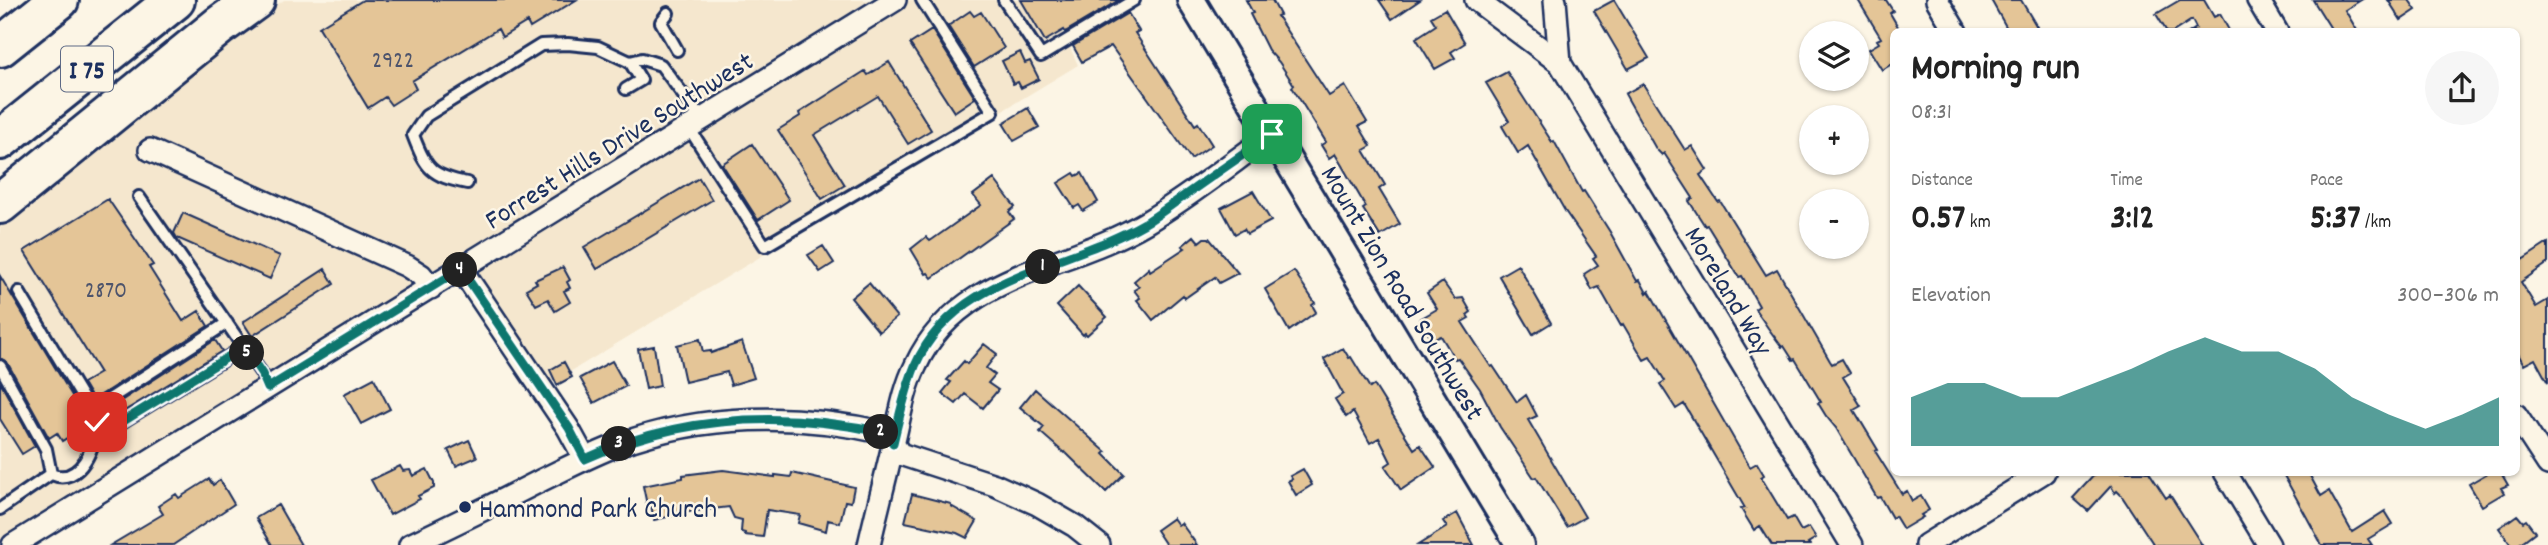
<!DOCTYPE html>
<meta charset="utf-8">
<style>
:root{--surface:#fff;--page:#f6f6f6;--text:#222;--muted:#767676;--accent:#0f766e}
body{margin:0;font-family:Dekko,sans-serif;background:var(--page);color:var(--text);height:100vh;display:flex;flex-direction:column;font-size:26px;white-space:nowrap}
*{box-sizing:border-box;margin:0}
p{font-size:23px;color:var(--muted)}
.icon{flex:none;width:38px;height:38px;fill:none;stroke:currentColor;stroke-width:2;stroke-linecap:round;stroke-linejoin:round}
.map{position:relative;flex:1;overflow:hidden}
.panel{position:absolute;left:1890px;top:28px;width:630px;height:448px;display:flex;flex-direction:column;background:var(--surface);border-radius:10px;box-shadow:0 2px 5px #0004}
.panel>*{flex:none}
.tools{position:absolute;left:1799px;top:21px;display:grid;gap:14px}
.tools a{display:grid;place-items:center;width:70px;height:70px;border-radius:50%;background:var(--surface);box-shadow:0 2px 5px #0004;font-size:35px}
.pin{position:absolute;display:grid;place-items:center;width:60px;height:60px;color:#fff;margin:-30px;border-radius:14px;box-shadow:0 4px 10px #0006}
.km{position:absolute;width:35px;height:35px;margin:-18px;border-radius:50%;background:#222;color:#fff;font-size:19px;line-height:35px;text-align:center}
.round{display:grid;place-items:center;flex:none;width:74px;height:74px;border-radius:37px;background:var(--page)}
.headline{display:flex;align-items:center;justify-content:space-between;height:119px;padding:0 21px}
h1{font-size:38px;font-weight:800;line-height:52px}
.stats{display:grid;grid-template-columns:repeat(3,1fr);gap:10px;height:119px;padding:7px 21px}
.stats div{display:grid;align-content:center}
.stats b{font-size:35px;font-weight:800}
.stats small{font-size:19px;font-weight:400}
.stats p{font-size:19px}
.chart{height:196px;padding:14px 21px}
.chart p{display:flex;justify-content:space-between}
.chart svg{width:100%;height:126px;margin-top:7px;fill:var(--accent);opacity:.7}
.map>svg:first-child{display:block}
.built{fill:#f5e7ce}
.building{fill:#e4c597;stroke:#1b2f5e;stroke-width:2}
.lines{fill:none;stroke-linecap:round;stroke-linejoin:round}
.service-casing{stroke:#1b2f5e;stroke-width:16}
.minor-casing{stroke:#1b2f5e;stroke-width:26}
.tertiary-casing{stroke:#1b2f5e;stroke-width:32}
.motorway-casing{stroke:#1b2f5e;stroke-width:44}
.service{stroke:#fcf5e5;stroke-width:10}
.minor{stroke:#fcf5e5;stroke-width:21}
.tertiary{stroke:#fcf5e5;stroke-width:26}
.motorway{stroke:#fcf5e5;stroke-width:38}
.route-casing{stroke:#fff;stroke-width:14}
.route{stroke:#0f766e;stroke-width:9}
.poi-dot{fill:#1b2f5e;stroke:#fcf5e5;stroke-width:2.5}
.labels{text-anchor:middle;stroke-width:5;stroke-linejoin:round;paint-order:stroke}
.number-label{font-size:24px;fill:#4d546c}
.shield{fill:#fcf5e5;stroke:#5e6a86;stroke-width:2}
.shield-label{font-size:26px;font-weight:bold;fill:#1b2f5e}
.street-label{font-size:28px;fill:#1b2f5e;stroke:#fcf5e5}
.poi-label{font-size:28px;fill:#1b2f5e;stroke:#fcf5e5;text-anchor:start}
</style>
<div class="map">
<svg width="2548" height="545" viewBox="0 0 2548 545">
<rect width="100%" height="100%" fill="#fcf5e5"/>
<filter id="ink" filterUnits="userSpaceOnUse"><feTurbulence type="fractalNoise" baseFrequency=".0143" numOctaves="2"/><feDisplacementMap in="SourceGraphic" scale="14" xChannelSelector="R" yChannelSelector="G"/><feConvolveMatrix kernelMatrix="1 2 1 2 8 2 1 2 1" color-interpolation-filters="sRGB"/></filter>
<g filter="url(#ink)">
<!-- built -->
<path class="built" d="M 284,0 L 1048,0 L 1078,65 L 540,390 L 466,273 L 20,545 L 0,545 L 0,227 L 161,88 Z"/>
<!-- building -->
<path class="building" d="M 363,0 L 576,0 L 530,28 L 527,22 L 502,37 L 498,29 L 412,81 L 416,89 L 391,105 L 385,97 L 368,108 L 319,27 Z
M 1021,0 L 1119,0 L 1065,32 L 1064,30 L 1045,41 Z
M 1246,0 L 1272,0 L 1280,15 L 1277,16 L 1329,96 L 1345,86 L 1367,122 L 1359,126 L 1371,146 L 1364,150 L 1385,185 L 1379,189 L 1400,224 L 1380,236 L 1363,209 L 1366,207 L 1341,164 L 1335,154 L 1329,158 L 1321,145 L 1326,142 L 1292,87 L 1294,85 L 1279,62 L 1268,50 L 1250,14 L 1253,13 Z
M 1379,0 L 1420,0 L 1392,19 Z
M 1614,0 L 1649,58 L 1628,69 L 1594,11 Z
M 1858,0 L 1886,0 L 1893,11 L 1890,13 L 1901,32 L 1894,32 L 1894,66 L 1892,64 L 1882,70 L 1869,49 L 1879,43 L 1877,40 L 1881,38 Z
M 1991,0 L 2021,0 L 2037,27 L 2029,32 L 2009,32 Z
M 2180,0 L 2204,0 L 2214,17 L 2220,14 L 2230,32 L 2190,32 L 2196,28 L 2192,20 L 2173,32 L 2167,32 L 2156,14 Z
M 2313,0 L 2361,0 L 2345,10 L 2358,32 L 2333,32 Z
M 2388,0 L 2409,0 L 2416,10 L 2401,20 Z
M 1445,9 L 1465,43 L 1451,52 L 1455,58 L 1435,69 L 1416,38 L 1436,25 L 1431,17 Z
M 970,11 L 974,16 L 981,12 L 1004,48 L 974,67 L 948,26 Z
M 1128,13 L 1139,31 L 1135,33 L 1195,125 L 1198,123 L 1212,145 L 1191,159 L 1111,46 L 1082,62 L 1073,46 Z
M 932,30 L 975,98 L 954,112 L 910,44 Z
M 1020,52 L 1025,63 L 1030,61 L 1039,79 L 1021,88 L 1018,82 L 1013,84 L 1002,61 Z
M 889,62 L 931,130 L 908,144 L 878,96 L 814,135 L 845,185 L 822,199 L 778,130 L 800,116 L 799,113 L 865,71 L 868,75 Z
M 1507,72 L 1552,142 L 1554,141 L 1582,192 L 1584,191 L 1610,232 L 1637,281 L 1640,280 L 1647,293 L 1649,291 L 1750,467 L 1757,463 L 1764,475 L 1761,477 L 1787,520 L 1793,517 L 1801,531 L 1809,527 L 1816,538 L 1808,543 L 1810,545 L 1772,545 L 1760,526 L 1754,530 L 1741,509 L 1745,508 L 1684,404 L 1676,409 L 1660,384 L 1665,381 L 1650,357 L 1644,360 L 1623,324 L 1621,326 L 1599,287 L 1592,290 L 1584,274 L 1598,265 L 1593,258 L 1596,256 L 1565,211 L 1528,146 L 1518,153 L 1502,126 L 1509,121 L 1486,83 Z
M 1643,84 L 1685,150 L 1692,146 L 1707,170 L 1700,175 L 1718,202 L 1720,201 L 1766,275 L 1777,269 L 1830,361 L 1832,364 L 1842,359 L 1850,373 L 1843,377 L 1861,406 L 1854,410 L 1878,450 L 1875,451 L 1902,494 L 1907,491 L 1912,501 L 1921,496 L 1929,510 L 1921,515 L 1923,517 L 1903,529 L 1895,516 L 1892,518 L 1880,497 L 1877,498 L 1836,428 L 1826,416 L 1818,403 L 1821,402 L 1795,359 L 1793,360 L 1784,346 L 1782,347 L 1768,328 L 1755,309 L 1759,306 L 1742,276 L 1739,277 L 1707,225 L 1705,226 L 1689,201 L 1693,198 L 1664,153 L 1662,155 L 1656,149 L 1625,94 Z
M 1028,108 L 1039,127 L 1014,141 L 1003,123 Z
M 752,144 L 789,200 L 758,220 L 722,164 Z
M 1074,173 L 1076,176 L 1082,173 L 1098,202 L 1083,211 L 1079,205 L 1074,208 L 1058,183 Z
M 699,178 L 712,200 L 597,269 L 584,247 Z
M 994,179 L 1015,207 L 1009,212 L 1014,219 L 932,278 L 928,273 L 926,274 L 911,249 L 926,237 L 930,241 L 933,239 L 981,205 L 973,195 Z
M 1253,191 L 1271,221 L 1247,234 L 1244,229 L 1235,234 L 1221,208 Z
M 108,199 L 153,265 L 149,267 L 183,321 L 199,311 L 208,326 L 93,400 L 83,383 L 100,373 L 24,251 Z
M 183,213 L 280,256 L 270,279 L 177,238 L 174,233 Z
M 1194,236 L 1199,242 L 1204,238 L 1209,238 L 1238,273 L 1219,283 L 1215,277 L 1185,298 L 1183,295 L 1153,320 L 1137,300 L 1140,298 L 1134,290 L 1139,287 L 1134,281 L 1149,268 L 1150,271 L 1185,248 L 1182,246 Z
M 2548,243 L 2548,263 L 2521,282 L 2536,307 L 2548,300 L 2548,383 L 2535,359 L 2524,365 L 2516,350 L 2516,264 Z
M 823,246 L 834,263 L 820,272 L 808,255 Z
M 1518,265 L 1551,323 L 1533,334 L 1499,276 Z
M 563,267 L 570,280 L 567,282 L 570,288 L 564,291 L 570,302 L 555,311 L 548,299 L 536,305 L 526,289 L 537,283 L 535,280 Z
M 325,269 L 334,284 L 252,336 L 243,322 Z
M 1294,271 L 1315,303 L 1312,305 L 1316,312 L 1289,331 L 1265,289 Z
M 0,276 L 89,424 L 62,441 L 57,433 L 49,438 L 7,362 L 0,358 Z
M 1443,282 L 1455,299 L 1463,298 L 1471,312 L 1467,315 L 1469,318 L 1462,322 L 1491,367 L 1493,366 L 1517,402 L 1526,395 L 1537,416 L 1528,420 L 1585,517 L 1567,527 L 1536,477 L 1534,478 L 1500,427 L 1480,389 L 1458,358 L 1455,359 L 1441,336 L 1432,340 L 1420,319 L 1437,309 L 1427,293 Z
M 869,283 L 897,317 L 879,332 L 851,298 Z
M 1078,286 L 1107,317 L 1087,335 L 1085,333 L 1083,335 L 1057,306 Z
M 700,339 L 703,352 L 711,351 L 711,353 L 742,342 L 754,378 L 731,385 L 727,372 L 685,382 L 677,345 Z
M 215,340 L 222,351 L 113,418 L 109,412 L 102,416 L 101,414 Z
M 984,344 L 997,354 L 986,368 L 995,375 L 988,383 L 998,390 L 983,408 L 965,394 L 956,404 L 942,393 L 951,382 L 947,380 L 964,361 L 967,364 Z
M 654,346 L 660,386 L 646,389 L 638,349 Z
M 1343,348 L 1349,358 L 1351,357 L 1370,388 L 1374,385 L 1414,449 L 1420,445 L 1435,467 L 1401,490 L 1385,466 L 1391,462 L 1379,438 L 1370,443 L 1353,412 L 1346,417 L 1335,399 L 1343,394 L 1324,359 Z
M 612,361 L 626,386 L 594,403 L 580,378 Z
M 564,362 L 572,377 L 557,385 L 550,370 Z
M 374,378 L 390,409 L 361,424 L 344,394 Z
M 0,382 L 35,446 L 22,454 L 0,419 Z
M 1035,389 L 1106,452 L 1104,454 L 1124,474 L 1106,492 L 1065,452 L 1064,453 L 1040,432 L 1044,427 L 1020,407 Z
M 469,440 L 477,457 L 456,466 L 448,450 Z
M 400,466 L 403,471 L 410,470 L 413,476 L 427,469 L 434,483 L 434,488 L 418,496 L 420,499 L 390,515 L 371,480 Z
M 1303,469 L 1312,485 L 1296,495 L 1288,481 L 1292,479 L 1290,476 Z
M 723,470 L 775,477 L 775,475 L 791,477 L 792,473 L 854,487 L 851,502 L 845,501 L 840,523 L 828,520 L 826,531 L 798,523 L 800,515 L 767,510 L 763,537 L 745,535 L 745,533 L 741,532 L 742,520 L 734,518 L 729,507 L 672,514 L 672,516 L 654,520 L 651,505 L 647,505 L 643,486 L 683,478 L 683,475 Z
M 2097,472 L 2149,472 L 2166,498 L 2170,495 L 2202,545 L 2154,545 L 2121,495 L 2117,491 L 2115,493 L 2111,486 L 2088,511 L 2073,498 Z
M 2282,472 L 2308,472 L 2321,496 L 2329,491 L 2352,532 L 2385,511 L 2393,524 L 2368,539 L 2372,545 L 2322,545 Z
M 2488,473 L 2501,473 L 2508,485 L 2501,488 L 2504,493 L 2482,506 L 2469,484 Z
M 209,479 L 213,485 L 220,480 L 234,504 L 173,545 L 111,545 L 163,514 L 158,506 L 176,494 L 179,498 Z
M 912,494 L 951,504 L 951,506 L 977,521 L 967,538 L 957,533 L 905,522 Z
M 278,505 L 301,545 L 272,545 L 256,518 Z
M 1457,513 L 1474,545 L 1418,545 L 1447,527 L 1443,521 Z
M 2517,515 L 2523,522 L 2526,520 L 2535,532 L 2518,545 L 2511,545 L 2499,528 Z
M 1173,518 L 1178,525 L 1181,523 L 1197,545 L 1166,545 L 1156,530 Z"/>
<g class="lines">
<!-- service casing -->
<g class="service-casing">
<path id="service" d="M 1004,0 L 1041,56 L 1134,0
M 668,13 L 661,22 L 677,50
M 630,62 L 642,59 L 661,65 L 702,120
M 689,128 L 765,246 L 993,112 L 922,0
M 467,183 C 431,176 426,169 413,135 L 426,116 L 541,45 L 568,44 L 598,47 L 630,62 L 641,80 L 626,89
M 139,197 L 262,374 L 268,388
M 19,292 L 97,422 C 96,444 81,487 51,474
M 0,366 L 46,449 L 51,474 L 0,509
M 91,411 L 227,323
M 96,438 L 244,347"/>
</g>
<!-- minor casing -->
<g class="minor-casing">
<path id="minor" d="M 1476,0 L 1560,63 L 1852,545
M 1555,0 L 1560,63
M 1937,0 L 1956,32
M 2258,0 L 2277,32
M 150,150 L 407,266 L 421,275 L 431,288
M 461,269 L 568,428 L 585,459
M 2516,415 L 2548,464
M 2225,472 L 2269,545
M 13,545 L 895,0
M 410,545 C 454,524 497,503 540,481 C 565,469 591,455 618,445 C 704,413 798,413 886,433 L 900,454 L 995,485 L 1037,504 L 1075,526 L 1099,545
M 869,545 C 877,510 886,476 894,441 C 900,416 904,389 916,365 C 958,273 1067,269 1145,223 C 1189,197 1230,164 1272,134
M 1926,545 L 2044,472"/>
</g>
<!-- tertiary casing -->
<g class="tertiary-casing">
<path id="tertiary" d="M 1191,0 L 1520,545"/>
</g>
<!-- motorway casing -->
<g class="motorway-casing">
<path id="motorway" d="M 0,47 L 59,0
M 0,140 L 175,0
M 0,204 L 219,26 L 255,0"/>
</g>
<!-- service -->
<use href="#service" class="service"/>
<!-- minor -->
<use href="#minor" class="minor"/>
<!-- tertiary -->
<use href="#tertiary" class="tertiary"/>
<!-- motorway -->
<use href="#motorway" class="motorway"/>
</g>
</g>
<g class="lines" filter="url(#ink)">
<!-- route casing -->
<g class="route-casing">
<path id="route" d="M 97,422 L 96,438 L 244,347 L 262,374 L 268,388 L 461,269 L 569,428 L 585,459 C 682,415 783,410 886,433 L 893,443 C 899,417 905,391 915,366 C 955,274 1067,268 1145,223 C 1158,215 1171,205 1184,196 C 1213,175 1243,155 1272,134"/>
</g>
<!-- route -->
<use href="#route" class="route"/>
</g>
<!-- markers -->
<circle class="poi-dot" cx="465" cy="507" r="7"/>
<g class="labels">
<!-- number labels -->
<g class="number-label">
<text x="393" y="67">2922</text>
<text x="106" y="297">2870</text>
</g>
<!-- shield labels -->
<rect class="shield" x="61" y="46.5" width="52" height="45" rx="5"/>
<g class="shield-label">
<text x="87" y="78">I 75</text>
</g>
<!-- street labels -->
<g class="street-label">
<text transform="translate(618 139) rotate(-32)" y="10">Forrest Hills Drive Southwest</text>
<text transform="translate(1730 290) rotate(59)" y="10">Moreland Way</text>
<text transform="translate(1404 292) rotate(59)" y="10">Mount Zion Road Southwest</text>
</g>
<!-- poi labels -->
<g class="poi-label">
<text x="479" y="517">Hammond Park Church</text>
</g>
</g>
</svg>
<div class="tools">
<a><svg class="icon" aria-label="layers" viewBox="0 0 24 24"><path d="M12 4l9 5-9 5-9-5zM3 14l9 5 9-5"/></svg></a>
<a>+</a>
<a>−</a>
</div>
<div class="pin" style="left:1272px;top:134px;background:#1e9e55"><svg class="icon" aria-label="arrive" viewBox="0 0 24 24"><path d="M6 21V4h12l-3 4 3 4H6"/></svg></div>
<div class="pin" style="left:97px;top:422px;background:#d93025"><svg class="icon" aria-label="check" viewBox="0 0 24 24"><path d="M5 12l5 5 9-10"/></svg></div>
<b class="km" style="left:1043px;top:267px">1</b>
<b class="km" style="left:881px;top:432px">2</b>
<b class="km" style="left:619px;top:444px">3</b>
<b class="km" style="left:460px;top:270px">4</b>
<b class="km" style="left:247px;top:353px">5</b>
<section class="panel">
<div class="headline"><div><h1>Morning run</h1><p>08:31</p></div><a class="round"><svg class="icon" aria-label="share" viewBox="0 0 24 24"><path d="M12 15V3M7 8l5-5 5 5M5 13v7h14v-7"/></svg></a></div>
<div class="stats">
<div><p>Distance</p><b>0.57<small> km</small></b></div>
<div><p>Time</p><b>3:12</b></div>
<div><p>Pace</p><b>5:37<small> /km</small></b></div>
</div>
<div class="chart"><p><span>Elevation</span>300–306 m</p>
<svg viewBox="0 0 160 44" preserveAspectRatio="none"><path d="M0 44V27L10 22L20 22L30 27L40 27L50 22L60 17L70 11L80 6L90 11L100 11L110 17L120 27L130 33L140 38L150 33L160 27V44z"/></svg>
</div>
</section>
</div>
